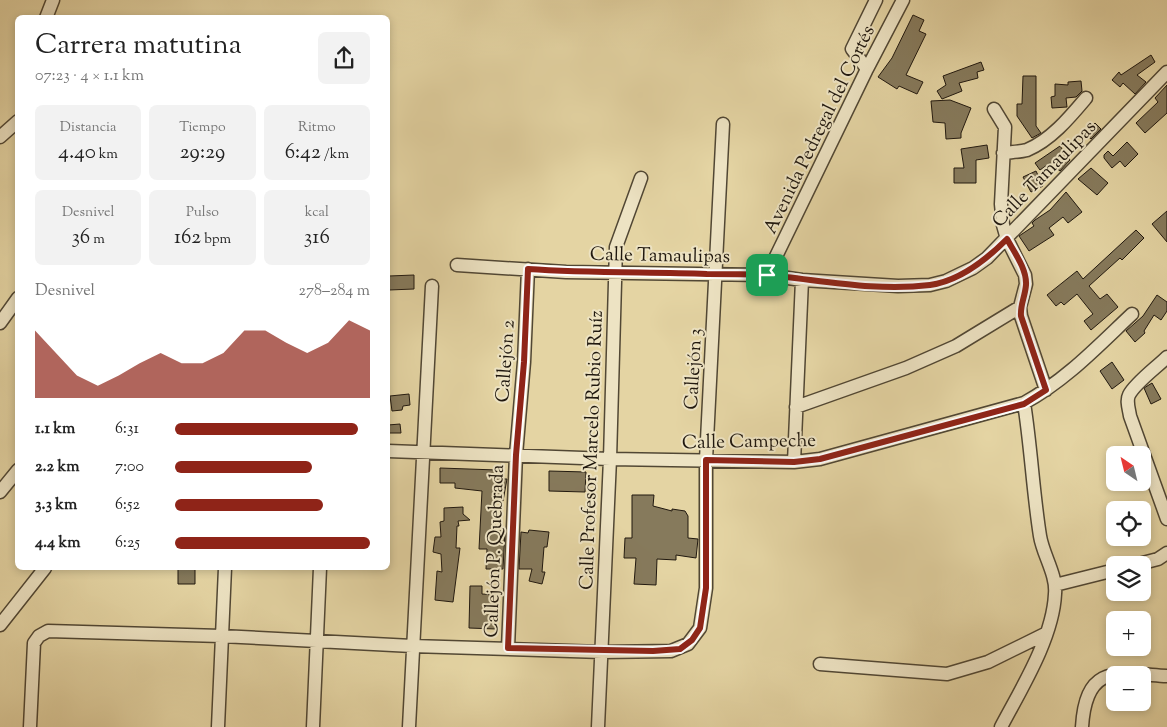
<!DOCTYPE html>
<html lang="es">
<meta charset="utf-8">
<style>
:root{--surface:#fff;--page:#f2f2f2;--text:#222;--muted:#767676;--accent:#8f2418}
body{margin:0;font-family:"Sorts Mill Goudy",serif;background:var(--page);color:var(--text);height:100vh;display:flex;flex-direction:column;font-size:19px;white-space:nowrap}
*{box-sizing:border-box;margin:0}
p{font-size:16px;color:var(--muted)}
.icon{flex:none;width:28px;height:28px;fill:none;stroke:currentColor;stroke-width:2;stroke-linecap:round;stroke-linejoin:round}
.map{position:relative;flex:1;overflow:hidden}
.drawer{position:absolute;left:15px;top:15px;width:375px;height:555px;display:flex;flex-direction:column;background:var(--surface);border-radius:8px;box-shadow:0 2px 8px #0003}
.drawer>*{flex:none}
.needle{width:32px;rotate:325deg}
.fabs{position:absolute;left:1106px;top:446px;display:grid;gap:10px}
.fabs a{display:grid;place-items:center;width:45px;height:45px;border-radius:8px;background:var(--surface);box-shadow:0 2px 8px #0003;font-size:25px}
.pin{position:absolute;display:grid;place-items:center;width:42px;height:42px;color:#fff;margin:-21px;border-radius:10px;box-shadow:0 2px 8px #0006}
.round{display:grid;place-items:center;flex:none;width:52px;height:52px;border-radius:8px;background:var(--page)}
.head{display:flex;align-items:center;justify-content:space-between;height:85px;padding:0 20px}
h1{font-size:28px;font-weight:600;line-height:38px}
.metrics{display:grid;grid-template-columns:repeat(3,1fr);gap:8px;height:85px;padding:5px 20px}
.metrics div{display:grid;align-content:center;border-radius:8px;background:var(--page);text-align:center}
.metrics b{font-size:21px;font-weight:600}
.metrics small{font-size:14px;font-weight:400}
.metrics p{font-size:14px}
.chart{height:140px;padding:10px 20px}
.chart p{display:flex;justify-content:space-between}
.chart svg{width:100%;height:90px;margin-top:5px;fill:var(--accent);opacity:.7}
ul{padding:0 20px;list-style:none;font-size:16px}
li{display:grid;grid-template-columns:80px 60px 1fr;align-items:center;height:38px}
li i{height:12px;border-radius:6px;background:var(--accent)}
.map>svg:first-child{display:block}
.building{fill:#867a5c;stroke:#20180f}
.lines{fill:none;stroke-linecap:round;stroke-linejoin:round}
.minor-casing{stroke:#514734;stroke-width:15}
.minor{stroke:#ede3c3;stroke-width:12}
.route-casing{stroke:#fff;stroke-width:10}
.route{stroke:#8f2418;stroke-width:6}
.labels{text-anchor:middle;stroke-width:4;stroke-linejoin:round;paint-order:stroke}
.street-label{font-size:19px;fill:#20180f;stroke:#ede3c3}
</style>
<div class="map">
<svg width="1167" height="727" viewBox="0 0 1167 727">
<rect width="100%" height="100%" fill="#e4d4a3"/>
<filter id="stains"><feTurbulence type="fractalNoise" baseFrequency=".004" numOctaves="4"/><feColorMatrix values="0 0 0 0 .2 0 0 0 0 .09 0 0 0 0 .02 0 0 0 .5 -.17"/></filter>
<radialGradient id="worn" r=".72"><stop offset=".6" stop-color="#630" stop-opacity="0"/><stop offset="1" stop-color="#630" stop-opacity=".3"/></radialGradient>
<!-- building -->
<path class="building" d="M 913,15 L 924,20 L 919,31 L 926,34 L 906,75 L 923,82 L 917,94 L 899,86 L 897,89 L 878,77 L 892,58 Z
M 1151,55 L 1155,62 L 1137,75 L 1146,82 L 1135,94 L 1123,83 L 1120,87 L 1112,80 L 1119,72 L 1121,75 Z
M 981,62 L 984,70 L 977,72 L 978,78 L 959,83 L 962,91 L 942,99 L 937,91 L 946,85 L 943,76 Z
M 1023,76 L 1036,76 L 1036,126 L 1041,133 L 1032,138 L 1017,116 L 1017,104 L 1022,104 Z
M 1081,81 L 1082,91 L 1076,97 L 1066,98 L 1067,107 L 1052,108 L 1051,97 L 1055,96 L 1055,84 L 1068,85 L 1068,82 Z
M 1167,85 L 1167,113 L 1145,133 L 1136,123 L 1158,102 L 1155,98 Z
M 950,100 L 971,108 L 961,133 L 961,138 L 946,139 L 945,123 L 933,122 L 931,101 Z
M 1095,123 L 1101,129 L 1091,139 L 1085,134 Z
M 1127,142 L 1138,154 L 1125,167 L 1120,161 L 1112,168 L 1104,158 L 1104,155 L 1108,151 L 1113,156 Z
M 987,145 L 989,158 L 976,160 L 976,183 L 954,183 L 954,168 L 964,168 L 961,149 Z
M 1060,146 L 1070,160 L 1060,171 L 1050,163 L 1040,170 L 1035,163 Z
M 1091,168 L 1108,183 L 1097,195 L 1078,179 Z
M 1036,171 L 1043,186 L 1031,192 L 1023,177 Z
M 1066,192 L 1082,212 L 1068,223 L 1063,217 L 1049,228 L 1054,235 L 1029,251 L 1019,236 L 1034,226 L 1032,223 L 1035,220 L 1050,210 Z
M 1167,211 L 1167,242 L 1152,224 Z
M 1136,230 L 1144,238 L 1122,260 L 1120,258 L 1089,286 L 1100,299 L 1107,294 L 1118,307 L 1091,330 L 1084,321 L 1093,314 L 1077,294 L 1064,305 L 1061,302 L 1056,306 L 1047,295 L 1077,271 L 1083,279 Z
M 414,275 L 414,289 L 389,290 L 389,276 Z
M 1157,295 L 1167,302 L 1167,311 L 1161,320 L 1154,315 L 1144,331 L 1145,333 L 1135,342 L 1126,331 L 1143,316 Z
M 1112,362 L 1124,380 L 1112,389 L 1100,371 Z
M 1152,383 L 1161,399 L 1151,404 L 1144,388 Z
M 409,394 L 410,405 L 403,406 L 402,410 L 392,411 L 390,396 Z
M 400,424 L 401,433 L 388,433 L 388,425 Z
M 440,468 L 497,470 L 500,479 L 507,479 L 503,501 L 495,501 L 495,531 L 505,531 L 503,569 L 486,569 L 487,549 L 479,549 L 482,491 L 455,488 L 455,483 L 440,483 Z
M 549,471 L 586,472 L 585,492 L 549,491 Z
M 632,495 L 654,495 L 653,506 L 672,511 L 672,509 L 685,511 L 688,516 L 688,538 L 698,539 L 696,558 L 676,555 L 676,560 L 657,559 L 656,585 L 634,584 L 636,558 L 624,558 L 625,538 L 632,538 Z
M 463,507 L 463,514 L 470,520 L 458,521 L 459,526 L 457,526 L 456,548 L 460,548 L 453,602 L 435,600 L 437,571 L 442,572 L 441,554 L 433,552 L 435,537 L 441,537 L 440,522 L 444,521 L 444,508 Z
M 529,530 L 549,532 L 547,547 L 544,547 L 542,572 L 545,572 L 542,584 L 529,581 L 532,569 L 519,569 L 521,532 L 528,533 Z
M 178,568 L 195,568 L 195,584 L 178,584 Z
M 470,586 L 482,586 L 482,594 L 498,595 L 496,629 L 469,628 Z"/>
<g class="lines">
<!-- minor casing -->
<g class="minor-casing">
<path id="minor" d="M 46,18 L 53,0
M 867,69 L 852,49 L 876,0
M 994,109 L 1005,127 L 1001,204 L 1003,225 L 1007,239 L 1025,275 L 1026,284 L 1020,307 L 1021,316 L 1046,390
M 0,137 L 18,121
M 1003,153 C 1011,152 1020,152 1027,150 C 1051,140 1070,117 1086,98
M 457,265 L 566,272 L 767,275 L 802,280 L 898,286 L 930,285 L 946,281 L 973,268 L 987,258 L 1167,72
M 767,275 L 867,69 L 903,0
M 0,323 L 18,298
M 1167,357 C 1157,367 1135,383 1129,395 C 1126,401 1129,409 1130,416 L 1167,519
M 796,407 L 906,368 L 956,346 L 1020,307
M 388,451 L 610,459 L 794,462 L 820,459 L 1024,403 C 1065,381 1098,346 1132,314
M 794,462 L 802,280
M 0,492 L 18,470
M 1135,565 L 1158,559 L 1167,553
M 1055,585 L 1115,570
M 0,625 L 45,568
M 508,648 L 516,455 L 524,362 L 528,269
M 820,664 L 947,674 L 988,662 L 1045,634
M 30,727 L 34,643 L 39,636 L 48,631 L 221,636 L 412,646 L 602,652 L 671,651 L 688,644 L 700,628 L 706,588 L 706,460 L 723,124
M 218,727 L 225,568
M 313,727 L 320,568
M 409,727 L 432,286
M 598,727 L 610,459 L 616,247 L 641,178
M 1001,727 C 1021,689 1053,638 1055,594 C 1057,575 1043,555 1040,536 C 1033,492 1031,447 1024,403
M 1082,727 C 1086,663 1117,673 1167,676"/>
</g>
<!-- minor -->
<use href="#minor" class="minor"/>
</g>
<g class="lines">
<!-- route casing -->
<g class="route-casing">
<path id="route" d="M 1007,239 C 1014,252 1027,269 1026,285 C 1025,297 1020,305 1021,316 L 1046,390 L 1024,404 L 820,459 L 794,462 L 706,460 L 706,588 L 700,628 L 692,640 L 680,649 L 653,651 L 508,648 L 516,455 L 524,362 L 528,269 C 587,273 647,272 707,274 C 727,274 747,274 767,275 C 821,280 876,292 930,285 C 960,281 986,260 1007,239 Z"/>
</g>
<!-- route -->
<use href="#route" class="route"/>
</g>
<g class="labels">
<!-- street labels -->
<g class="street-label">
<text transform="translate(818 129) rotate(-64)" y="7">Avenida Pedregal del Cortés</text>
<text transform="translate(1043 173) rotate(-46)" y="7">Calle Tamaulipas</text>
<text transform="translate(660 254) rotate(1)" y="7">Calle Tamaulipas</text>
<text transform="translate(504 361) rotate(-86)" y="7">Callejón 2</text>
<text transform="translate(692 369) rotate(-87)" y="7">Callejón 3</text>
<text transform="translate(749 440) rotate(-1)" y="7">Calle Campeche</text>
<text transform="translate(590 450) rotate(-88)" y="7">Calle Profesor Marcelo Rubio Ruíz</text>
<text transform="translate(493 551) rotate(-88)" y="7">Callejón P. Quebrada</text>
</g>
</g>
<rect width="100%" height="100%" filter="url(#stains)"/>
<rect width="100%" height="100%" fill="url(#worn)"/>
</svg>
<div class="fabs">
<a><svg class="needle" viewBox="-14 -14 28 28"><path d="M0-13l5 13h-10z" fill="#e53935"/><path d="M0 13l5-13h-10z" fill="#767676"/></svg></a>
<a><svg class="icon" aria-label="locate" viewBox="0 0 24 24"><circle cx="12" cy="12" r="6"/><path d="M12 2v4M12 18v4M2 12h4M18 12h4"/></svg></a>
<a><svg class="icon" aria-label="layers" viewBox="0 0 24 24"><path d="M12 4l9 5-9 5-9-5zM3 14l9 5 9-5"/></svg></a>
<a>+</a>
<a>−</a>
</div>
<div class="pin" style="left:767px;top:275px;background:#1e9e55"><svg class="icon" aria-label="arrive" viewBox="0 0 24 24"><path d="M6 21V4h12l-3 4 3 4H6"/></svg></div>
<section class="drawer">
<div class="head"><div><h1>Carrera matutina</h1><p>07:23 · 4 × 1.1 km</p></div><a class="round"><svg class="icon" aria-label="share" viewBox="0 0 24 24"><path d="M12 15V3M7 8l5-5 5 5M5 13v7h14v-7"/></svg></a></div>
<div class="metrics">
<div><p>Distancia</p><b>4.40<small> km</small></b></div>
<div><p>Tiempo</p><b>29:29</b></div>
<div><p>Ritmo</p><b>6:42<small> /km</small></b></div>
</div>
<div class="metrics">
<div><p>Desnivel</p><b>36<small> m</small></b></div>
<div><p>Pulso</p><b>162<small> bpm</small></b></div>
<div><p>kcal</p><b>316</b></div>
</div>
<div class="chart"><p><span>Desnivel</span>278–284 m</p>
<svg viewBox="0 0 160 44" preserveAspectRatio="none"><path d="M0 44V11L10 22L20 33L30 38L40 33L50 27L60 22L70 27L80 27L90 22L100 11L110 11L120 17L130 22L140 17L150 6L160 11V44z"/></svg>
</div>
<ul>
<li><b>1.1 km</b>6:31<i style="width:94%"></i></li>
<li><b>2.2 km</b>7:00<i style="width:70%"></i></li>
<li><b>3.3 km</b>6:52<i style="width:76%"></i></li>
<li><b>4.4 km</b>6:25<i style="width:100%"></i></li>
</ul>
</section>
</div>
